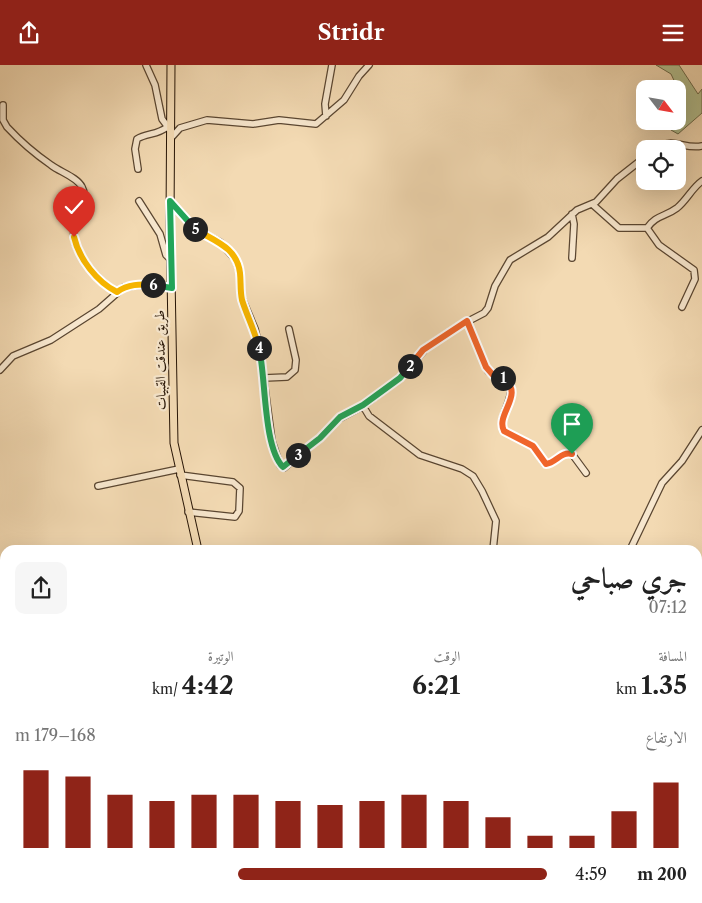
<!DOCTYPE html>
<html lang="ar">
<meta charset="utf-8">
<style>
:root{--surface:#fff;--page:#f6f6f6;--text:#222;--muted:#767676;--accent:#8f2418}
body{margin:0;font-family:"Libre Caslon Text",Amiri,serif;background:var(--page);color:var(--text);direction:rtl;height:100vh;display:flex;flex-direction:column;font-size:19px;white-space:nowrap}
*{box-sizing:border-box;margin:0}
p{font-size:16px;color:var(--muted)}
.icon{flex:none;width:28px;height:28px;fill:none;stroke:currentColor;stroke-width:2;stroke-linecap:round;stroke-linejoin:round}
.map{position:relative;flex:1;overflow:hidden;direction:ltr}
.side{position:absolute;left:0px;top:480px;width:702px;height:359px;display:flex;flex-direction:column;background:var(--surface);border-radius:15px 15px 0 0;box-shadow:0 5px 20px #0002;direction:rtl}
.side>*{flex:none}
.needle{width:32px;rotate:121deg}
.fabs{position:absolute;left:636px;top:15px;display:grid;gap:10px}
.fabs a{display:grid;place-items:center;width:50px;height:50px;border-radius:10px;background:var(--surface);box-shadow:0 5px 20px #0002;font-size:25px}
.pin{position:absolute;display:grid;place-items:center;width:42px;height:42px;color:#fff;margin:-51px -21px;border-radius:50% 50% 50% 0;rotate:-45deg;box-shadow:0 0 5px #0007}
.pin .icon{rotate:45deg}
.km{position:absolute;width:25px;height:25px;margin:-12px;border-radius:50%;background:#222;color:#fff;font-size:14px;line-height:25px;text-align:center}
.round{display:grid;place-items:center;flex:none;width:52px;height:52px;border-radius:10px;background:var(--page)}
.overview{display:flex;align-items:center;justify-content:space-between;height:85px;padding:0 15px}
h1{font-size:28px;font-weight:700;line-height:38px}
.metrics{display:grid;grid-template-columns:repeat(3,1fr);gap:8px;height:85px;padding:5px 15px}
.metrics div{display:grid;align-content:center}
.metrics b{font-size:25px;font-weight:700}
.metrics small{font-size:14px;font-weight:400}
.metrics p{font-size:14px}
.chart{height:140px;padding:10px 15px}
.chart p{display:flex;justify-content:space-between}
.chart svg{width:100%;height:90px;margin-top:5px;stroke:var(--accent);stroke-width:6}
ul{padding:0 15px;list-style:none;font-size:16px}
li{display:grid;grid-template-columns:80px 60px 1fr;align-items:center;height:38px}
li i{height:12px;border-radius:6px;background:var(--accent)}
header{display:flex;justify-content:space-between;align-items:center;height:65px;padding:0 15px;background:var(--accent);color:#fff;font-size:22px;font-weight:700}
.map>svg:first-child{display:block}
.green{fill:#b5c190;stroke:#6e6b4b}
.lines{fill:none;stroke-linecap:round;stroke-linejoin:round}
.minor-casing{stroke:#5a4631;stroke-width:8}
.major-casing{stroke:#271506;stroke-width:9}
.minor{stroke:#f7e7ce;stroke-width:5.5}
.major{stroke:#f3dab3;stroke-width:7}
.split-1-casing{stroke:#fff;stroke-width:10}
.split-2-casing{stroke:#fff;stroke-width:10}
.split-3-casing{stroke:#fff;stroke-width:10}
.split-4-casing{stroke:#fff;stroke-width:10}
.split-5-casing{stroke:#fff;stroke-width:10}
.split-6-casing{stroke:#fff;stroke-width:10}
.split-7-casing{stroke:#fff;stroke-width:10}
.split-1{stroke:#f0652b;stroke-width:6}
.split-2{stroke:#f0652b;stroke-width:6}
.split-3{stroke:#22a559;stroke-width:6}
.split-4{stroke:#22a559;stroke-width:6}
.split-5{stroke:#f5b400;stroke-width:6}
.split-6{stroke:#22a559;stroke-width:6}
.split-7{stroke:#f5b400;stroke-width:6}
.labels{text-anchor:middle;stroke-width:4.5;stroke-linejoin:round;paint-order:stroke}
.street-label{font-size:14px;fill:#271506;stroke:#f7e7ce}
</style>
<header><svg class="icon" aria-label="menu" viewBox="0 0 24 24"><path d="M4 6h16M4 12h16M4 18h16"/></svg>Stridr<svg class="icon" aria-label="share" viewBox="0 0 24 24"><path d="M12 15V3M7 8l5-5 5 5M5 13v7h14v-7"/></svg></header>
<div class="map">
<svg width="702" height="838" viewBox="0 0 702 838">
<rect width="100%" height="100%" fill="#f3dab3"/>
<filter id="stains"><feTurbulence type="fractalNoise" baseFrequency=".004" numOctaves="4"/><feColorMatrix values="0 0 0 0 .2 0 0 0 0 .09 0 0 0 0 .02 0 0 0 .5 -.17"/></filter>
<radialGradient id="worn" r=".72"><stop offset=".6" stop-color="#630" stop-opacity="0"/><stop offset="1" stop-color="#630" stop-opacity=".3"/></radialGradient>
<!-- green -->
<path class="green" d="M 656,0 L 679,0 L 698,29 L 702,24 L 702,48 L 678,69 L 671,65 L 673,56 L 678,56 L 678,24 L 671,9 Z"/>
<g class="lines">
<!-- minor casing -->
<g class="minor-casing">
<path id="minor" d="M 146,0 L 155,20 L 162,54 L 171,66
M 3,40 L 3,55 L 7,62 C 20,76 35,89 51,100 C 60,107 77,112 82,122 C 89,134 76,153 74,166 C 71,186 100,218 117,227
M 326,51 L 325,39 L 332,0
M 171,73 L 180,63 L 207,55 L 253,59 L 279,55 L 316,59 L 344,35 L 359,11 L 369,0
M 655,84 C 673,71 684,85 702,81
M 138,104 L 135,84 L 137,74 C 146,68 158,70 167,62
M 139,136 L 160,169 L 166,190 L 171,195
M 170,136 L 195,164 L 220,177 L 236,195 L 240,208 L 241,231 L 255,264 L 260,286 L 272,376 L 280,400 L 284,403 L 320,373 L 337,355 L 363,341 L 400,313 L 428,281 L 457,262 L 484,248 L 488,243 L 495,221 L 510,195 L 548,172 L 577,145 L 596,137 L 617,114 L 645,92
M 592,139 L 619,163 L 647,163 L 659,180 L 694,205 L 695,214 L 682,242
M 647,163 C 656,150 665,152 677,143 C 687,135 692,123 702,116
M 572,193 L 574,159 L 572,149
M 467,256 L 488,306 C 496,313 505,311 511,321 C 513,336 497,353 504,366 L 533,381 L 545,399 C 556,398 561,386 572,389 L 586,408
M 0,305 L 13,291 L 51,275 L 99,244 L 124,222 L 142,220 L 172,223
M 264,313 L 287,312 L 295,305 L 296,295 L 289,264
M 363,341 L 369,351 L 420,390 L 462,404 L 473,411 L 482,426 L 496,456 L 493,485
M 180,410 L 233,417 L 240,423 L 239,446 L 235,452 L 188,447
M 98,421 L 179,404
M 630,485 L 662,418 L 682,396 L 702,365
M 0,570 L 5,566
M 227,838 L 229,834
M 465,838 L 469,834
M 496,838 L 496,834
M 540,838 L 542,834"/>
</g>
<!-- major casing -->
<g class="major-casing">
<path id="major" d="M 171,0 L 170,156 L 174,378 L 198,485
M 291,834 L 292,838"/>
</g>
<!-- minor -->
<use href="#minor" class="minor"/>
<!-- major -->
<use href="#major" class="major"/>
</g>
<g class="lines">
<!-- split-1 casing -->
<g class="split-1-casing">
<path id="split-1" d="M 503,313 C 526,329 495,349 504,366 L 533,381 L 546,399 C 556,398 561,386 572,389"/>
</g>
<!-- split-2 casing -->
<g class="split-2-casing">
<path id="split-2" d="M 410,301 L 423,285 L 467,256 L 486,302 L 493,310 L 503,313"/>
</g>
<!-- split-3 casing -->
<g class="split-3-casing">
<path id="split-3" d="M 298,390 L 320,373 L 340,352 L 363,340 L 400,313 L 410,301"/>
</g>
<!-- split-4 casing -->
<g class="split-4-casing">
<path id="split-4" d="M 259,283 C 266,312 263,382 283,402 L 298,390"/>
</g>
<!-- split-5 casing -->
<g class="split-5-casing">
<path id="split-5" d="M 195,164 C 214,176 237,182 240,208 C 241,217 240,226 242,235 C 247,251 255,266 259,283"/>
</g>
<!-- split-6 casing -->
<g class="split-6-casing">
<path id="split-6" d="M 153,220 L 172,223 L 170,136 L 195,164"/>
</g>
<!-- split-7 casing -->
<g class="split-7-casing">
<path id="split-7" d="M 74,172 C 79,194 97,217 117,227 C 128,219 140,219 153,220"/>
</g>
<!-- split-1 -->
<use href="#split-1" class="split-1"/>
<!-- split-2 -->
<use href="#split-2" class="split-2"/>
<!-- split-3 -->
<use href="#split-3" class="split-3"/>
<!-- split-4 -->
<use href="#split-4" class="split-4"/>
<!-- split-5 -->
<use href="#split-5" class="split-5"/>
<!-- split-6 -->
<use href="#split-6" class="split-6"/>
<!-- split-7 -->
<use href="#split-7" class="split-7"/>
</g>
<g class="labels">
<!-- street labels -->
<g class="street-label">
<text transform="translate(160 295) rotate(-91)" y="5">طريق عندقت القبيات</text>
</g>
</g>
<rect width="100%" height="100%" filter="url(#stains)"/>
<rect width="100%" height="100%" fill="url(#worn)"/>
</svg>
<div class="fabs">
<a><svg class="needle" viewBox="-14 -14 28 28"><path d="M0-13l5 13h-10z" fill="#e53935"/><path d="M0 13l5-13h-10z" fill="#767676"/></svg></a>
<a><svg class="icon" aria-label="locate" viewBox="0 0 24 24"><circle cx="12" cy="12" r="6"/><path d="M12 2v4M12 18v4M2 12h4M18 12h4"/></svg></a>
</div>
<div class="pin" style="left:572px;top:389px;background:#1e9e55"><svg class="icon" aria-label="arrive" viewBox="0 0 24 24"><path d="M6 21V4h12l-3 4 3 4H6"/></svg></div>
<div class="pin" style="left:74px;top:172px;background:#d93025"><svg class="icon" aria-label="check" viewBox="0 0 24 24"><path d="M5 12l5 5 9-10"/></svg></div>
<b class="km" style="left:503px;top:313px">1</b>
<b class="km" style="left:410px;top:301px">2</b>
<b class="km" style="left:298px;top:390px">3</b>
<b class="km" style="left:259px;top:283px">4</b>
<b class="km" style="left:195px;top:164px">5</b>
<b class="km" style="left:153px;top:220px">6</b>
<section class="side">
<div class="overview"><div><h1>جري صباحي</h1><p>07:12</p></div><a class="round"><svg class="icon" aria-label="share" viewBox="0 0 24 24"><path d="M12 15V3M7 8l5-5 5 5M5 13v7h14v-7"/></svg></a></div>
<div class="metrics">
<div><p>المسافة</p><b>1.35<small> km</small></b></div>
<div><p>الوقت</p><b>6:21</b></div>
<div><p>الوتيرة</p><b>4:42<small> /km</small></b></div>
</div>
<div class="chart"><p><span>الارتفاع</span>168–179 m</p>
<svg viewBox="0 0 160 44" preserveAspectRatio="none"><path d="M5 44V6M15 44V9M25 44V18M35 44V21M45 44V18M55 44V18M65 44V21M75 44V23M85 44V21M95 44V18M105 44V21M115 44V29M125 44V38M135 44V38M145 44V26M155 44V12"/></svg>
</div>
<ul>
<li><b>200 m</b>4:59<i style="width:58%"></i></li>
</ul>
</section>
</div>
